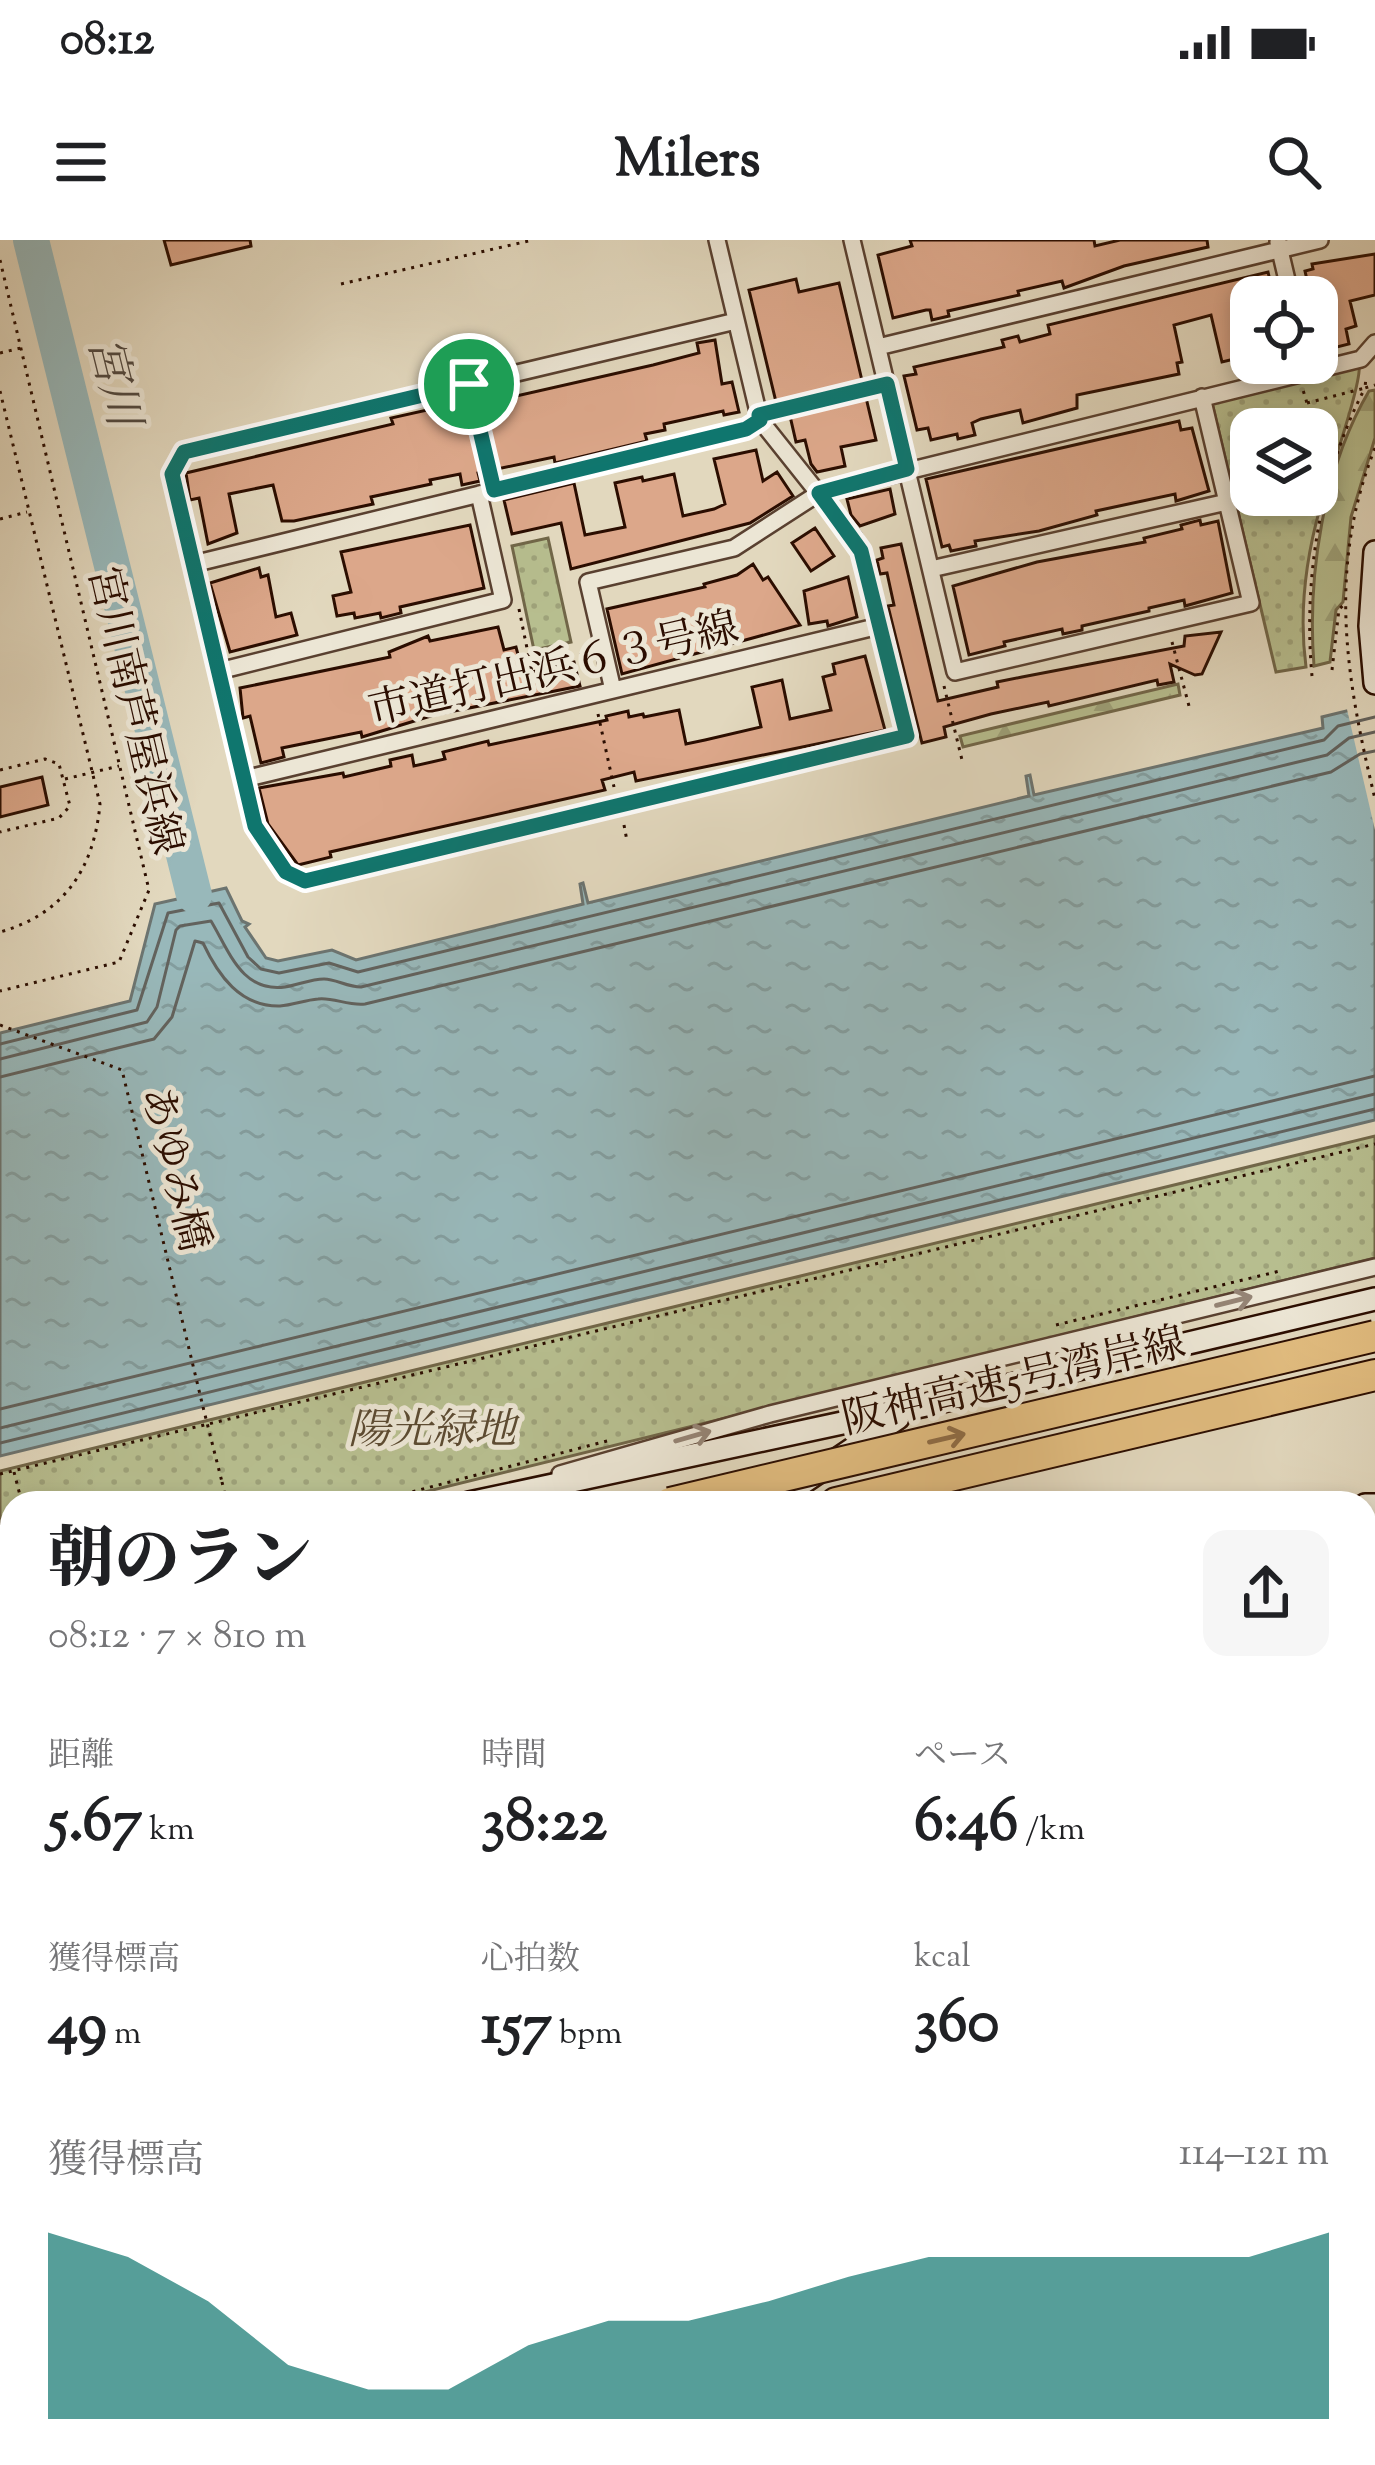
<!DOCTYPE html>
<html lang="ja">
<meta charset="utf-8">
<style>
:root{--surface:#fff;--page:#f6f6f6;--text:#202124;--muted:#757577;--accent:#0f766e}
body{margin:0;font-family:"Sorts Mill Goudy","Noto Serif JP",serif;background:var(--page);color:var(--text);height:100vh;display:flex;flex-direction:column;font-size:45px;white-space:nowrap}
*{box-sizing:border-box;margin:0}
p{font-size:39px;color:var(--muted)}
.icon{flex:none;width:66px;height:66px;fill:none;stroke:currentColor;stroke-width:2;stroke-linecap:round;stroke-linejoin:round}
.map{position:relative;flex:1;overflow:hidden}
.panel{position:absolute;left:0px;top:1251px;width:1377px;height:975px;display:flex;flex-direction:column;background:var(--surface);border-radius:36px 36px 0 0;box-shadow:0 6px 18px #0003}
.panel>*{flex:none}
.controls{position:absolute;left:1230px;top:36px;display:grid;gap:24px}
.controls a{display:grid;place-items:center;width:108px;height:108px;border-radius:24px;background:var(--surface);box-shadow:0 6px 18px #0003;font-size:60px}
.pin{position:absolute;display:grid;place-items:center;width:102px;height:102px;color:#fff;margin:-51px;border:6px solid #fff;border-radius:50%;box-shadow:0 3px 12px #0007}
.round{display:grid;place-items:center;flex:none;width:126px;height:126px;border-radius:24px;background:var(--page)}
.headline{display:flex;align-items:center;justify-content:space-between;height:204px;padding:0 48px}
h1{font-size:66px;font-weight:800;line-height:90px}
.stats{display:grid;grid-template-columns:repeat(3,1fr);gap:18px;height:204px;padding:12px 48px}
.stats div{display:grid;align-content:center}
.stats b{font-size:60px;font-weight:800}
.stats small{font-size:33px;font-weight:400}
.stats p{font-size:33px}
.chart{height:336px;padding:24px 48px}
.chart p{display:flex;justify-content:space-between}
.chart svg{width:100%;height:216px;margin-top:12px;fill:var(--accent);opacity:.7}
.status{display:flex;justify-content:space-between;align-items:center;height:84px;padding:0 60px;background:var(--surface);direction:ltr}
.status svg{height:33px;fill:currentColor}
header{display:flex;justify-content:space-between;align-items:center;height:156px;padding:0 48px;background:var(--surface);font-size:54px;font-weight:800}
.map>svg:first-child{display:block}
.green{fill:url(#green-dots);stroke:#716648;stroke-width:3;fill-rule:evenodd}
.forest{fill:url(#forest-firs);stroke:#716648;stroke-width:3}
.water{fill:url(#water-ripples);stroke:#6c7470;stroke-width:3}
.pier{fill:#e2d8be}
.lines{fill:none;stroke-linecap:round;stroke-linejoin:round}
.shore{stroke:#62625d;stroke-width:3}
.river{stroke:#98b8ba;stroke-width:36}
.building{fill:#dca78a;stroke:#2b0d00;stroke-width:3}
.street-casing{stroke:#594030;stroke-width:20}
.secondary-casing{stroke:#2b0d00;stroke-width:26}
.highway-casing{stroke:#2b0d00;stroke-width:34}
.path{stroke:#2b0d00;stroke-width:3;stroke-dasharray:3 6;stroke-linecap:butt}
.street{stroke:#ece6d5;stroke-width:15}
.secondary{stroke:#ece6d5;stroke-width:21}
.highway{stroke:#e1bc7f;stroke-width:30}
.highway-bridge-casing{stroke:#2b0d00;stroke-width:34;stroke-linecap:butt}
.path-bridge{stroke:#2b0d00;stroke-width:3;stroke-dasharray:3 6;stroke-linecap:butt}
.highway-bridge{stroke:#e1bc7f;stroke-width:30}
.oneway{stroke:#958475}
.oneway2{stroke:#8f6d46}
.route-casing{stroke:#fff;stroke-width:24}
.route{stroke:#0f766e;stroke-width:15}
.labels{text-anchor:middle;stroke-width:10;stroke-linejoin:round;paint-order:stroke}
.street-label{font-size:42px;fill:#2b0d00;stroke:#ece6d5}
.park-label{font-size:42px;font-style:italic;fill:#5c4b32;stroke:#ece6d5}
.water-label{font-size:45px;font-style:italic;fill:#514941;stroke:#ece6d5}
</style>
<div class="status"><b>08:12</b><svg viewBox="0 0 49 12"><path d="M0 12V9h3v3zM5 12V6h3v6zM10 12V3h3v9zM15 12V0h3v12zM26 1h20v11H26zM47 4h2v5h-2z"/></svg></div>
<header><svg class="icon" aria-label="menu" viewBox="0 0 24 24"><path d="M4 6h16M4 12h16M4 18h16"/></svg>Milers<svg class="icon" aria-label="search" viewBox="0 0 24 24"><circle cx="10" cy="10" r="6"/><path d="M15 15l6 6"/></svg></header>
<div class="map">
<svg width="1375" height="2225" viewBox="0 0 1375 2225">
<defs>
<pattern id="green-dots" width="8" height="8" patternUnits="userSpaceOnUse" patternTransform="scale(3)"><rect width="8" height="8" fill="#b7be8f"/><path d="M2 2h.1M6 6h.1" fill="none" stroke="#9ea27a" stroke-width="1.8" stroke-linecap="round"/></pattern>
<pattern id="forest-firs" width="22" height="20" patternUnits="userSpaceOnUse" patternTransform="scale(3)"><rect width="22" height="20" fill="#b7be8f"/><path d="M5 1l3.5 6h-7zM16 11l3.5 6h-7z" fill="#9ea27a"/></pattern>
<pattern id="water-ripples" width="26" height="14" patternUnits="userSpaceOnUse" patternTransform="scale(3)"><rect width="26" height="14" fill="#98b8ba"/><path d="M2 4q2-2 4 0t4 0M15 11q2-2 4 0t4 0" fill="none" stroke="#839d9e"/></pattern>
</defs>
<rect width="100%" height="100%" fill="#e2d8be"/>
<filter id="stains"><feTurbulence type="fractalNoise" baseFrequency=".00167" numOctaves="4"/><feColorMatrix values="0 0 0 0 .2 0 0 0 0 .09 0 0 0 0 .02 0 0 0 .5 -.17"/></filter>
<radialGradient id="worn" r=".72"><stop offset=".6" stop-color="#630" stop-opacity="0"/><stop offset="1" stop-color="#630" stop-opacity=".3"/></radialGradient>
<!-- green -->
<path class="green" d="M 1359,124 C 1363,142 1327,241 1320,268 C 1306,318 1299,375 1306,427 L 1276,432 L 1212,162 ZM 1251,189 L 1317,189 L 1317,255 L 1251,255 Z
M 548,298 L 571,402 L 534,410 L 512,306 Z
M 1375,896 L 1375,1018 L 380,1263 L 12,1263 L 12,1354 L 0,1357 L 0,1231 Z
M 12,2107 L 12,2214 L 298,2214 L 300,2225 L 0,2225 L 0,2115 Z"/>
<!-- forest -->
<path class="forest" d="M 1375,150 L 1375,198 L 1351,277 L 1343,362 L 1336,370 L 1330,422 L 1314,426 C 1307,337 1323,229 1369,151 Z
M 1178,444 L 1180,455 L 963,507 L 960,496 Z"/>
<!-- water -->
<path class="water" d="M 1375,464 L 1375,880 L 0,1216 L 0,793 L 130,761 L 155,664 L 226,648 L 242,681 L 249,684 L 245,687 L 266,718 L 278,721 L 332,710 L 356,720 L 583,664 L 580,644 L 583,643 L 588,663 L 1029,556 L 1026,536 L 1030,535 L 1034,555 L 1323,488 L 1322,477 Z"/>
<!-- pier -->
<path class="pier" d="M 1375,458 L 1375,590 L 1346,465 Z"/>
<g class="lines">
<!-- shore -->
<path class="shore" d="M 0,804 L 137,770 L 168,673 L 219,663 L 248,717 L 261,729 L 279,733 L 329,723 L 358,732 L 1324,500 L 1338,486 L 1375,477
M 0,819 L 147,782 L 157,767 L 176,690 L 180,686 L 211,681 C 229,711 242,753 285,747 C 298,745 311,739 324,739 C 336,739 347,747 361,747 L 1327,515 L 1349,498 L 1375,492
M 0,837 L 154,799 L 172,777 L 195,701 L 203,703 C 218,735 240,767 280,766 C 293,765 305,760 318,759 C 333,757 348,766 365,764 L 1331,532 L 1360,514 L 1375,511
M 0,1169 L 1375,836
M 0,1188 L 1375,854
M 0,1203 L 1375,869"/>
<!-- river -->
<path class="river" d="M 31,0 L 194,655"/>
</g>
<!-- building -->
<path class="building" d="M 164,0 L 250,0 L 251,6 L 171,25 Z
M 910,0 L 1094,0 L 1095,6 L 1120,0 L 1207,0 L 1208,7 L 1124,26 L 1064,48 L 1062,41 L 1018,51 L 1019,55 L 948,71 L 949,76 L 932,80 L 930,70 L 926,70 L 893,78 L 878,15 L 912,6 Z
M 1375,14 L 1375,55 L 1350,61 L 1356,86 L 1346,89 L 1349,104 L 1333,108 L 1329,93 L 1320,95 L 1317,51 L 1310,53 L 1305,31 L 1313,29 L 1312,24 Z
M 1268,32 L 1274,57 L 1251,57 L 1251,115 L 1222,122 L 1211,75 L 1174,85 L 1182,122 L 1177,123 L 1179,134 L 1077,155 L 1077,168 L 1023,183 L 1020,170 L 981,179 L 972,183 L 975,195 L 958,199 L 957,194 L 931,200 L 928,188 L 917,190 L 904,136 L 916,134 L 914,127 L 1004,107 L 1002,100 L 1018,96 L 1020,102 L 1050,94 L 1048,85 Z
M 796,39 L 799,52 L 839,43 L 876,200 L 841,207 L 845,226 L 817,232 L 811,224 L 805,200 L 796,202 L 787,163 L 777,166 L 749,50 Z
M 715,100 L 722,144 L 732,142 L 739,172 L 724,175 L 723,171 L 664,184 L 665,190 L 645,194 L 647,201 L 555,223 L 554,217 L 478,233 L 480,241 L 462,245 L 460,234 L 430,240 L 431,244 L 371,257 L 373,264 L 294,281 L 282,281 L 273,245 L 229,254 L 237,293 L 208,304 L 199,258 L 190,260 L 186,233 L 393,184 L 391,178 L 445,166 L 446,171 L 511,153 L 512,157 L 653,125 L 699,113 L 697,103 Z
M 1179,181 L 1181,190 L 1192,188 L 1209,251 L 1176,261 L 1175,254 L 1096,271 L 1097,275 L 1039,291 L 975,301 L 976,306 L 951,311 L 949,305 L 942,307 L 926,239 Z
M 756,210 L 763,241 L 777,232 L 793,256 L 750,283 L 571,329 L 561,283 L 512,294 L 504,260 L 574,243 L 585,295 L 625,287 L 615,243 L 642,237 L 643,241 L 674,234 L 683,276 L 714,269 L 725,264 L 714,219 Z
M 890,249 L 895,274 L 860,286 L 851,275 L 847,259 Z
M 1200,280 L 1201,285 L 1218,281 L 1232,353 L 1185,366 L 1184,360 L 1149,368 L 1149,371 L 1082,386 L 1082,390 L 1063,394 L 1062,389 L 1004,402 L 1005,406 L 969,415 L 953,346 L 1037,322 L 1145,302 L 1144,298 L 1182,289 L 1181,285 Z
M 470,285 L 484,348 L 400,367 L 401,373 L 381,378 L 380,373 L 355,378 L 354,373 L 337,376 L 333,356 L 351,352 L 341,312 Z
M 815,288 L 834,316 L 811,331 L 792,303 Z
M 901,304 L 938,461 L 998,447 L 997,442 L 1022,437 L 1184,406 L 1185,396 L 1221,392 L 1202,434 L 1195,435 L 1170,424 L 1174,442 L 1158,445 L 1157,440 L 1049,466 L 1048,462 L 991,474 L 944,487 L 946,497 L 922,503 L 888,366 L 894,365 L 887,333 L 880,334 L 877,320 L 883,318 L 881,308 Z
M 753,324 L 763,340 L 768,337 L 800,385 L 622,434 L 607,369 L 705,347 L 704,344 L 737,335 Z
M 259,328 L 261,337 L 268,335 L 276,377 L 291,373 L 297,395 L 230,412 L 210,343 Z
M 848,337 L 857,377 L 828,386 L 827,381 L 809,384 L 804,351 Z
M 498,387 L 504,410 L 516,407 L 522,430 L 531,427 L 532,432 L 574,422 L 580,446 L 434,475 L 362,497 L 361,492 L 282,508 L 284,517 L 261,523 L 250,476 L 243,478 L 240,448 L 390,417 L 389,412 L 428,396 L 430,401 Z
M 865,416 L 885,490 L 636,541 L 634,532 L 602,540 L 605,550 L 330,612 L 331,617 L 298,625 L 268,584 L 259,548 L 343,533 L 344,537 L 391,526 L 390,520 L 412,515 L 414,526 L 445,519 L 443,512 L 488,501 L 489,505 L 607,480 L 606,476 L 628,471 L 629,477 L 643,474 L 644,477 L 679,470 L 686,504 L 705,500 L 761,487 L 752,447 L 782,440 L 790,479 L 831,470 L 823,437 L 835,434 L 833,424 Z
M 42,537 L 48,565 L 0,577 L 0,547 Z"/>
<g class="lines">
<!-- street casing -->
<g class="street-casing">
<path id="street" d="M 717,0 L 760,180 L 854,298 L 861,311 L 907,497 L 305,641 L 285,632 L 255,586 L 172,234 L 184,212 L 736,81
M 852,0 L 955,432 L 1251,363 L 1202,157
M 1278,2 L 1291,57
M 878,107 L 1320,0
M 193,324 L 746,189 L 760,180
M 931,329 L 1227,262
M 219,431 L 503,360 L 479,254
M 613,450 L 588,342 L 734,308 L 819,253 L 1361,119 L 1375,103
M 244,539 L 879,386
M 560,1234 L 770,1174 L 1375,1027
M 0,1698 L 12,1696
M 1365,1952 L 1375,1955"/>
</g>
<!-- secondary casing -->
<g class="secondary-casing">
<path id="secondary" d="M 1375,312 L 1370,386 L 1375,443
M 469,1263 L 926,1165 L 1375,1059
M 773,1263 L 898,1178
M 1365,1265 L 1375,1265
M 0,1522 L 12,1519
M 1365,1658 L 1375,1648
M 0,2068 L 12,2068
M 680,2214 L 682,2225"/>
</g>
<!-- highway casing -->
<g class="highway-casing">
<path id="highway" d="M 836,1263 L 1375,1135
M 0,1380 L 12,1377
M 0,1422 L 12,1419
M 0,1461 L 12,1458
M 0,1497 L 12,1495"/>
</g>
<!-- path -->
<path class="path" d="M 0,20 L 149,650 L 119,722 L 0,751
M 341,44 L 533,0
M 0,113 L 21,108
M 0,151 L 100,564 C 94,629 64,674 0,692
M 1307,163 L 1365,148 L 1366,137
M 473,164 L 490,236
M 778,170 L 868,149
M 1302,189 L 1307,163 L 1303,150
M 1375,208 C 1327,329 1346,438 1375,559
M 0,279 L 27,272
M 519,369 L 529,418 L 538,416 L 540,424 L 583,414 L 589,436
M 1172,402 L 1189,466
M 1332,430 L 1339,369 L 1345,364
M 1312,436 C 1303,340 1320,234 1365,148 L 1375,145
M 944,446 L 962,520
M 598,474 L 614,547
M 0,530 L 45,519 L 59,524 L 70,566 L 59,578 L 0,592
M 65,539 L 119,526
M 624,585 L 627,601
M 0,785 L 122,830 L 203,1167
M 1056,1085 L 1280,1031
M 14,1232 L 22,1263
M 0,1234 L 1375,904
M 222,1242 L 227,1263
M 204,1263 L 226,1259
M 369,1263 L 611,1200
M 0,1302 L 12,1299
M 0,1351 L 12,1348
M 0,1871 L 12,1873
M 0,2034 L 12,2034
M 0,2100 L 12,2099"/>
<!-- street -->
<use href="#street" class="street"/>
<!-- secondary -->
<use href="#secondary" class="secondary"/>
<!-- highway -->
<use href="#highway" class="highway"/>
<!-- highway-bridge casing -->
<g class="highway-bridge-casing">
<path id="highway-bridge" d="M 670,1263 L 1375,1096"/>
</g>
<!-- path-bridge -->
<path class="path-bridge" d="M 203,1167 L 222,1242"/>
<!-- highway-bridge -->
<use href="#highway-bridge" class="highway-bridge"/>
</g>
<!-- one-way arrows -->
<defs><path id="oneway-shaft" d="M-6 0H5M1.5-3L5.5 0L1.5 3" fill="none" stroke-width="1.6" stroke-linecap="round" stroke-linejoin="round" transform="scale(3)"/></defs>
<g class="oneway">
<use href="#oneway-shaft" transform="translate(1234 1061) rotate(-14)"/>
<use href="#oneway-shaft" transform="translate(693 1196) rotate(-16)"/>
</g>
<use class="oneway2" href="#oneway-shaft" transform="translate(947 1198) rotate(-13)"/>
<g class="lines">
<!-- route casing -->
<g class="route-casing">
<path id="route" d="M 469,144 L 494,250 L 746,189 L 760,180 L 759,175 L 887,144 L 907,229 L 819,253 L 861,311 L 907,496 L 305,641 L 286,632 L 255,586 L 172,234 L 184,212 Z"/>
</g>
<!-- route -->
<use href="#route" class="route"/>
</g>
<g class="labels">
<!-- street labels -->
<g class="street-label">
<text transform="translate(553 427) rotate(-13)" y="15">市道打出浜６３号線</text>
<text transform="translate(137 470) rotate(77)" y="15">宮川南芦屋浜線</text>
<text transform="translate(177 928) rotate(76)" y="15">あゆみ橋</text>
<text transform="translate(1013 1139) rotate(-13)" y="15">阪神高速5号湾岸線</text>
</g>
<!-- park labels -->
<g class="park-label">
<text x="432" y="1203">陽光緑地</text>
</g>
<!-- water labels -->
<g class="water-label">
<text transform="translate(116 141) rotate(76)" y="16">宮川</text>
</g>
</g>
<rect width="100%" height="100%" filter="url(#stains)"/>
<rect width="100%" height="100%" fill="url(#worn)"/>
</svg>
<div class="controls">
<a><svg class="icon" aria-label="locate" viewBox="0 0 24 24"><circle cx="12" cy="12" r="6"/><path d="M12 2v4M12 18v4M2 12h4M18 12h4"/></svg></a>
<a><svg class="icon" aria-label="layers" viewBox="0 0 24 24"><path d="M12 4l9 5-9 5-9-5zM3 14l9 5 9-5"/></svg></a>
</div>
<div class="pin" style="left:469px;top:144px;background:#1e9e55"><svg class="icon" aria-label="arrive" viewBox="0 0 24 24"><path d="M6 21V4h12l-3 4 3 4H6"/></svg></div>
<section class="panel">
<div class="headline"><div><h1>朝のラン</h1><p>08:12 · 7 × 810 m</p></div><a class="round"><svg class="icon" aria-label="share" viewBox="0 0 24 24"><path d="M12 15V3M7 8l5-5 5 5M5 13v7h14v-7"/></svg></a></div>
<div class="stats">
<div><p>距離</p><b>5.67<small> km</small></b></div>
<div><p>時間</p><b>38:22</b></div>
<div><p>ペース</p><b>6:46<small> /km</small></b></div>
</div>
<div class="stats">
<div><p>獲得標高</p><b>49<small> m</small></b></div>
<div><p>心拍数</p><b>157<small> bpm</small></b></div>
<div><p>kcal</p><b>360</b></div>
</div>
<div class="chart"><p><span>獲得標高</span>114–121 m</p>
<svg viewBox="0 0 160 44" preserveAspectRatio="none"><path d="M0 44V6L10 11L20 20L30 33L40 38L50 38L60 29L70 24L80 24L90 20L100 15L110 11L120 11L130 11L140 11L150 11L160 6V44z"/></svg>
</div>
</section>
</div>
